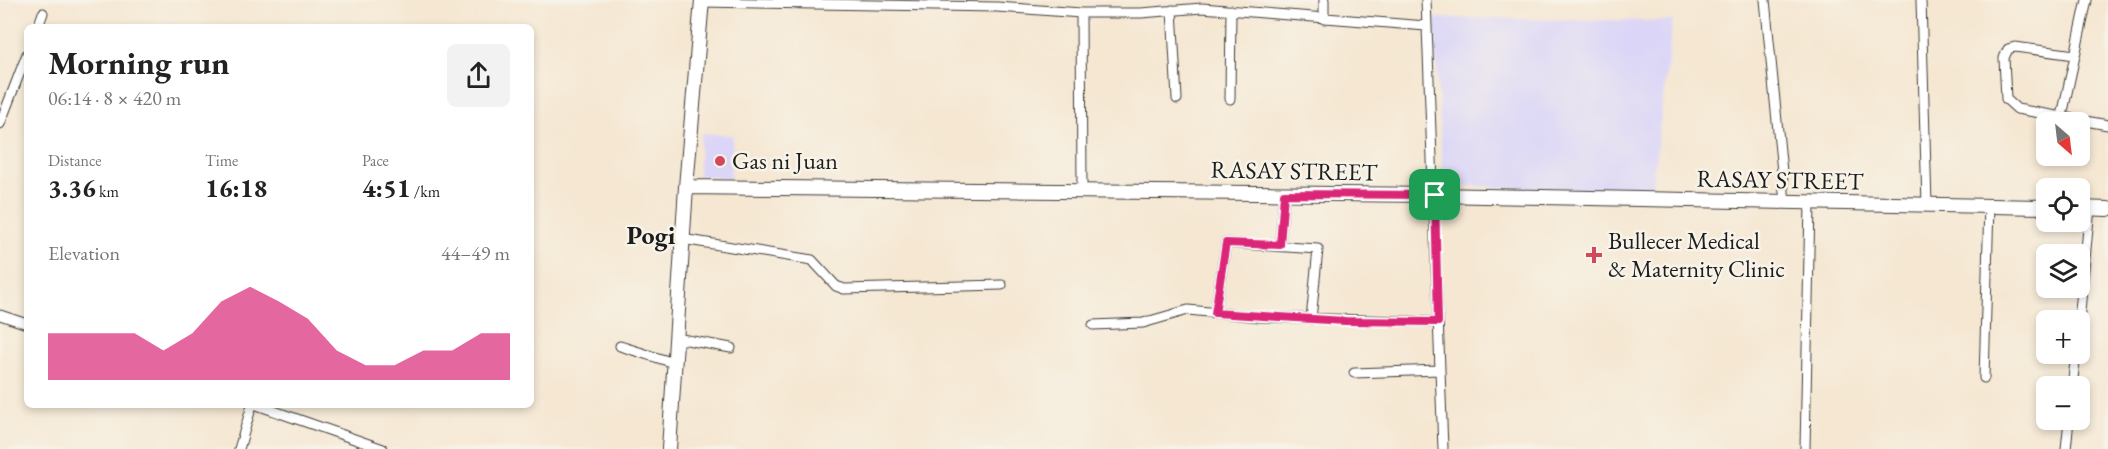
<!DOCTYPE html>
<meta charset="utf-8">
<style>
:root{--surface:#fff;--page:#f2f2f2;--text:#222;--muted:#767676;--accent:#db2777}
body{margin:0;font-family:"EB Garamond",serif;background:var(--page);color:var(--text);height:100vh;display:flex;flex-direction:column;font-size:22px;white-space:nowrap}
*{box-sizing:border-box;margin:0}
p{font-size:20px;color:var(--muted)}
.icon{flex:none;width:33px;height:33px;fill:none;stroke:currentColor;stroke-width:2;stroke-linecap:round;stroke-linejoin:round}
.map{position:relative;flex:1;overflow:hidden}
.sheet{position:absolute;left:24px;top:24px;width:510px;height:384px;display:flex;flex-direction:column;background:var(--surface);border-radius:9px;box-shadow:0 3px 9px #0003}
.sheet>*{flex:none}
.needle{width:39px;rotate:152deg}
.fabs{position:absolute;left:2036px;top:112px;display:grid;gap:12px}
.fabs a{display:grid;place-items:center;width:54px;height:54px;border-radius:9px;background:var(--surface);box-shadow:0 3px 9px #0003;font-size:30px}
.pin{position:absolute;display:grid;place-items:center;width:51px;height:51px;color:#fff;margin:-26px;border-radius:12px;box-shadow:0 3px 9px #0006}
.round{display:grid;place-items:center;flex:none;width:63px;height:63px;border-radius:9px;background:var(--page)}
.headline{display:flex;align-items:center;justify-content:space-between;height:102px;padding:0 24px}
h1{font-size:33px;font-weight:700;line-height:45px}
.stats{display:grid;grid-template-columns:repeat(3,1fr);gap:9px;height:102px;padding:6px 24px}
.stats div{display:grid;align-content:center}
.stats b{font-size:26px;font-weight:700}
.stats small{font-size:16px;font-weight:400}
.stats p{font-size:16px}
.chart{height:168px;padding:12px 24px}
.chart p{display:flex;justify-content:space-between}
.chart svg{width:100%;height:108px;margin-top:6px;fill:var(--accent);opacity:.7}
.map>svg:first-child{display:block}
.built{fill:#dbd6f7}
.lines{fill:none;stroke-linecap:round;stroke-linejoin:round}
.street-casing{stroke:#3d3a37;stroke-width:11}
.secondary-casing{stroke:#3d3a37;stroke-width:16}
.street{stroke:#fff;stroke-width:9}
.secondary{stroke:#fff;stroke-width:14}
.route-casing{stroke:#fff;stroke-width:12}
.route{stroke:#db2777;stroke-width:8}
.poi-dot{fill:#d1495b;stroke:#f7f3e8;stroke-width:2}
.labels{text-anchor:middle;stroke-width:5;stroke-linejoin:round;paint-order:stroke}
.poi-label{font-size:24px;fill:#1c1c1c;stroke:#f7f3e8;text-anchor:start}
.street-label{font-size:24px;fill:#1c1c1c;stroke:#f7f3e8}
.neighbourhood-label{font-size:26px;font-weight:bold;fill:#1c1c1c;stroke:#f7f3e8}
</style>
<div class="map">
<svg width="2108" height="449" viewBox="0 0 2108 449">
<rect width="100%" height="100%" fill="#f7f3e8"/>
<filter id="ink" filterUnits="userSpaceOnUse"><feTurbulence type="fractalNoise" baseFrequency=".0167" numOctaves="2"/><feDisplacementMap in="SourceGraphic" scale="12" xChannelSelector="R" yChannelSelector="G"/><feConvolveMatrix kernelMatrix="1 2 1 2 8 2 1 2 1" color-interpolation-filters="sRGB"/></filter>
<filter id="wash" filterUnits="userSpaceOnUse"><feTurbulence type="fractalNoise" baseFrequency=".008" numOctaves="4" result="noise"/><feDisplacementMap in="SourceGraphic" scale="24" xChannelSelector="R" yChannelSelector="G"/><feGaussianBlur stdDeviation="1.35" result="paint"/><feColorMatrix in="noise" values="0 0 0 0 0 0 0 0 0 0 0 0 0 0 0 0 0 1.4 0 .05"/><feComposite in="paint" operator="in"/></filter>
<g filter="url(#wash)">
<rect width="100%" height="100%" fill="#f5e7d2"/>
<!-- built -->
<path class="built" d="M 1434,18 L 1673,21 L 1651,193 L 1443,185 Z
M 701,133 L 733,135 L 730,178 L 698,176 Z"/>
</g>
<g filter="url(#ink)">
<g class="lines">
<!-- street casing -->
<g class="street-casing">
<path id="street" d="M 1324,0 L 1324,19
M 1426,0 L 1443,449
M 1765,0 L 1785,202
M 1921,0 L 1927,205
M 702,2 L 997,7 L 1081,13 L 1141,13 L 1202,8 L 1426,26
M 1172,10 L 1177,99
M 1081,13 L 1082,190
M 38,27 L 43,13
M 2075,55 L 2015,47 L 2008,49 L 2004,58 L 2006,99 L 2017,109 L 2108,125
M 1230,99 L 1231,10
M 2062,116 L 2087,0
M 0,124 L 27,54
M 682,239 L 812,260 L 836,286 L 844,289 L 1002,285
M 1280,245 L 1284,194
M 1215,313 L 1226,243 L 1318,249 L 1311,319
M 0,315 L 27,324
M 2079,321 L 2090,208
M 1093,325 L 1143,323 L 1188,310 L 1260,317 L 1438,322
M 676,338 L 731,348
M 620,346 L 674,363
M 1354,373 L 1440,370
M 1984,378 L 1989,205
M 2072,387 L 2076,354
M 257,405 L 383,449
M 239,449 L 252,405
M 1805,449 L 1810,203
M 2066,449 L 2069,420"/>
</g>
<!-- secondary casing -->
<g class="secondary-casing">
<path id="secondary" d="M 686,187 L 1435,195 L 2046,207
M 2079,208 L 2108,209
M 669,449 L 686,187 L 702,0"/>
</g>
<!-- street -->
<use href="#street" class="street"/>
<!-- secondary -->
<use href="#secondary" class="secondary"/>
</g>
</g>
<g class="lines" filter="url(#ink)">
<!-- route casing -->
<g class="route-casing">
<path id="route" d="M 1284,194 L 1435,195 L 1438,322 L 1345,321 L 1215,313 L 1226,243 L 1280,245 Z"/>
</g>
<!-- route -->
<use href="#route" class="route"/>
</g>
<!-- markers -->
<g class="poi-dot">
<circle cx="720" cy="161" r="6"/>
<path d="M1591 246h6v6h6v6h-6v6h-6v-6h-6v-6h6z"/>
</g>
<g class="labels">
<!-- poi labels -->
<g class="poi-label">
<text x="732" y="169">Gas ni Juan</text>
<text x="1608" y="249">Bullecer Medical<tspan x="1608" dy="28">&amp; Maternity Clinic</tspan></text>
</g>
<!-- street labels -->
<g class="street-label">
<text transform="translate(1294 171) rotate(1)" y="8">RASAY STREET</text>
<text transform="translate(1780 180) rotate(1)" y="8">RASAY STREET</text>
</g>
<!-- neighbourhood labels -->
<g class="neighbourhood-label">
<text x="651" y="244">Pogi</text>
</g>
</g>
</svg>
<div class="fabs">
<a><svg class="needle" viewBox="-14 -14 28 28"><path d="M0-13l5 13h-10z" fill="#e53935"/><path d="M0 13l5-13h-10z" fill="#767676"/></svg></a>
<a><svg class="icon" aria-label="locate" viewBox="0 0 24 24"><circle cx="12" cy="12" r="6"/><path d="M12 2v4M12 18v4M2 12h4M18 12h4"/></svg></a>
<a><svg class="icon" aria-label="layers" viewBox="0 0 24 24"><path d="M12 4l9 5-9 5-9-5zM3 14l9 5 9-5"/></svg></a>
<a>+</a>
<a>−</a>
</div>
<div class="pin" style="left:1435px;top:195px;background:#1e9e55"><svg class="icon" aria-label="arrive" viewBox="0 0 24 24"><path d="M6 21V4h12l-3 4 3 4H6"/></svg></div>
<section class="sheet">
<div class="headline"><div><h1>Morning run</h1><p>06:14 · 8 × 420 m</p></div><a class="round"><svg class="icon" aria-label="share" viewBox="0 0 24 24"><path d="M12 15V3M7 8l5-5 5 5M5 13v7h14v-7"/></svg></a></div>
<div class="stats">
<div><p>Distance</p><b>3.36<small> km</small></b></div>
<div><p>Time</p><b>16:18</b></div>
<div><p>Pace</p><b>4:51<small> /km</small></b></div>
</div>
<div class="chart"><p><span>Elevation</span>44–49 m</p>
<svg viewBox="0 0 160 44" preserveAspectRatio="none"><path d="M0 44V25L10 25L20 25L30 25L40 32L50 25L60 12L70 6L80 12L90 19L100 32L110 38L120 38L130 32L140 32L150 25L160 25V44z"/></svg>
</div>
</section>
</div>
